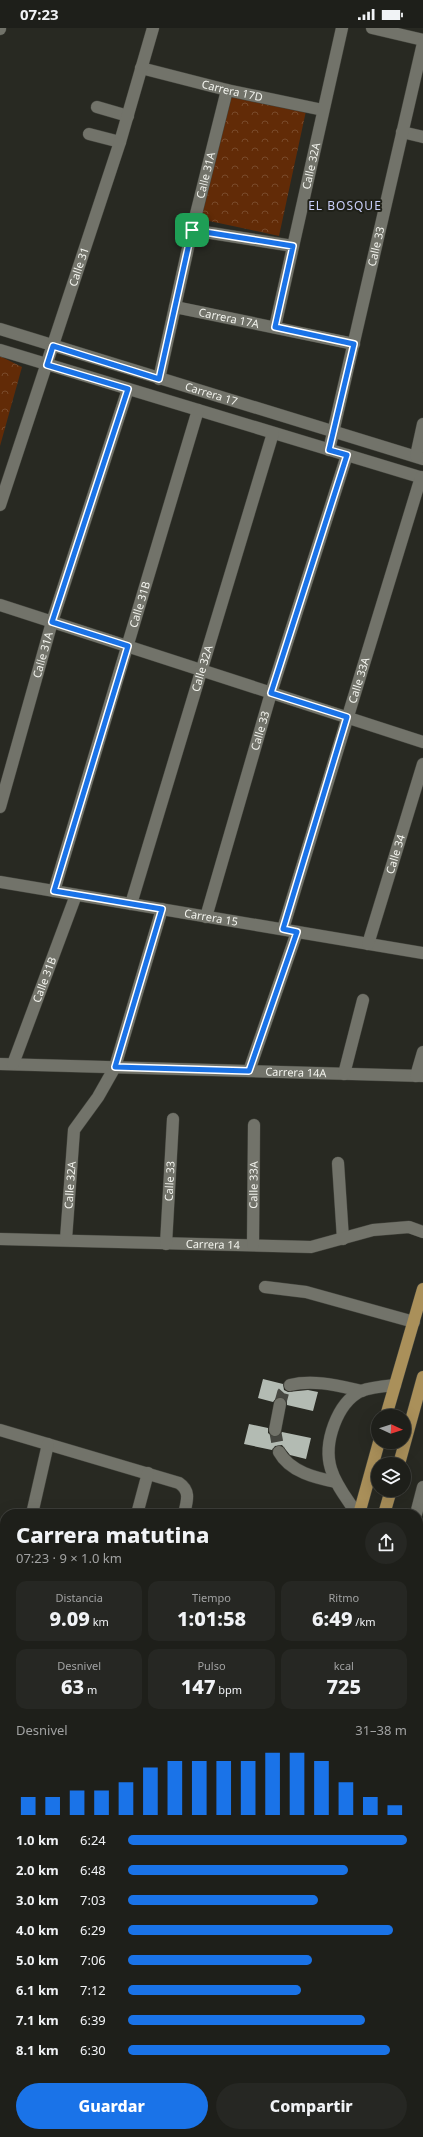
<!DOCTYPE html>
<html lang="es">
<meta charset="utf-8">
<style>
:root{--surface:#1e1f1a;--page:#262723;--text:#f1f3f6;--muted:#a1a2a2;--line:#3c3d39;--accent:#1a73e8}
body{margin:0;font-family:"Noto Sans",sans-serif;background:var(--page);color:var(--text);height:100vh;display:flex;flex-direction:column;font-size:15px;white-space:nowrap}
*{box-sizing:border-box;margin:0}
p{font-size:13px;color:var(--muted)}
.icon{flex:none;width:22px;height:22px;fill:none;stroke:currentColor;stroke-width:2;stroke-linecap:round;stroke-linejoin:round}
.map{position:relative;flex:1;overflow:hidden}
.sheet{position:absolute;left:0px;top:1481px;width:423px;height:628px;display:flex;flex-direction:column;background:var(--surface);border-radius:16px 16px 0 0;box-shadow:0 4px 16px #0002,0 0 0 1px var(--line)}
.sheet>*{flex:none}
.needle{width:26px;rotate:93deg}
.controls{position:absolute;left:371px;top:1381px;display:grid;gap:8px}
.controls a{display:grid;place-items:center;width:40px;height:40px;border-radius:50%;background:var(--surface);box-shadow:0 4px 16px #0002,0 0 0 1px var(--line);font-size:20px}
.pin{position:absolute;display:grid;place-items:center;width:34px;height:34px;color:#fff;margin:-17px;border-radius:8px;box-shadow:0 2px 6px #0006}
.round{display:grid;place-items:center;flex:none;width:42px;height:42px;border-radius:21px;background:var(--page)}
.overview{display:flex;align-items:center;justify-content:space-between;height:68px;padding:0 16px}
h1{font-size:22px;font-weight:800;line-height:30px}
.metrics{display:grid;grid-template-columns:repeat(3,1fr);gap:6px;height:68px;padding:4px 16px}
.metrics div{display:grid;align-content:center;border-radius:10px;background:var(--page);text-align:center}
.metrics b{font-size:20px;font-weight:800}
.metrics small{font-size:11px;font-weight:400}
.metrics p{font-size:11px}
.chart{height:112px;padding:8px 16px}
.chart p{display:flex;justify-content:space-between}
.chart svg{width:100%;height:72px;margin-top:4px;stroke:var(--accent);stroke-width:6}
.cta{display:flex;gap:8px;margin-top:auto;padding:8px 16px}
.cta a{flex:1;height:46px;border-radius:24px;background:var(--accent);color:#fff;font-size:16px;font-weight:800;line-height:46px;text-align:center}
.cta a+a{background:var(--page);color:var(--text)}
ul{padding:0 16px;list-style:none;font-size:13px}
li{display:grid;grid-template-columns:64px 48px 1fr;align-items:center;height:30px}
li i{height:10px;border-radius:5px;background:var(--accent)}
.status{display:flex;justify-content:space-between;align-items:center;height:28px;padding:0 20px;background:var(--surface);direction:ltr}
.status svg{height:11px;fill:currentColor}
.map>svg:first-child{display:block}
.park{fill:url(#park-crowns)}
.building{fill:#b3bbb3}
.lines{fill:none;stroke-linecap:round;stroke-linejoin:round}
.minor-tunnel{stroke:#464741;stroke-width:12;stroke-dasharray:12 6;stroke-linecap:butt}
.minor-casing{stroke:#43443d;stroke-width:13}
.major-casing{stroke:#43443d;stroke-width:13}
.minor{stroke:#72736a;stroke-width:12}
.major{stroke:#aa905a;stroke-width:12}
.route-casing{stroke:#fff;stroke-width:8}
.route{stroke:#1a73e8;stroke-width:5}
.labels{text-anchor:middle;stroke-width:4;stroke-linejoin:round;paint-order:stroke}
.street-label{font-size:11px;fill:#f3f4ee;stroke:#1f2018}
.neighbourhood-label{font-size:12px;letter-spacing:1px;fill:#cad0fb;stroke:#1f2018}
</style>
<div class="status"><b>07:23</b><svg viewBox="0 0 49 12"><path d="M0 12V9h3v3zM5 12V6h3v6zM10 12V3h3v9zM15 12V0h3v12zM26 1h20v11H26zM47 4h2v5h-2z"/></svg></div>
<div class="map">
<svg width="423" height="2109" viewBox="0 0 423 2109">
<defs>
<pattern id="park-crowns" width="20" height="18" patternUnits="userSpaceOnUse"><rect width="20" height="18" fill="#622b07"/><path d="M2 6a3 3 0 1 1 6 0M12 15a3 3 0 1 1 6 0" fill="none" stroke="#794a2b"/></pattern>
</defs>
<rect width="100%" height="100%" fill="#282922"/>
<!-- park -->
<path class="park" d="M 231,67 L 306,83 L 279,208 L 200,191 Z
M 0,328 L 22,339 L 0,418 Z"/>
<!-- building -->
<path class="building" d="M 263,1351 L 283,1356 L 284,1362 L 288,1364 L 308,1362 L 318,1364 L 313,1383 L 287,1377 L 287,1373 L 282,1369 L 277,1369 L 273,1374 L 258,1370 Z
M 249,1396 L 268,1400 L 268,1405 L 273,1409 L 278,1409 L 282,1404 L 311,1410 L 306,1431 L 290,1427 L 282,1417 L 275,1418 L 272,1422 L 244,1416 Z"/>
<g class="lines">
<!-- minor-tunnel -->
<path class="minor-tunnel" d="M 280,1376 L 283,1365 L 290,1357
M 275,1402 L 279,1424"/>
<!-- minor casing -->
<g class="minor-casing">
<g id="minor">
<path d="M 372,0 L 423,12"/>
<path d="M 0,1 L 0,0"/>
<path id="s1" d="M 141,40 L 227,62 L 323,82"/>
<path d="M 97,79 L 128,88"/>
<path d="M 402,104 L 423,109"/>
<path d="M 89,106 L 120,114"/>
<path d="M 192,202 L 293,218"/>
<path id="s2" d="M 175,279 L 354,316"/>
<path id="s3" d="M 275,299 L 342,0"/>
<path id="s4" d="M 0,301 L 423,431"/>
<path d="M 0,322 L 423,450"/>
<path id="s5" d="M 159,351 L 192,202 L 227,62"/>
<path id="s6" d="M 329,422 L 423,15"/>
<path d="M 416,428 L 423,396"/>
<path id="s7" d="M 0,477 L 120,114 L 153,0"/>
<path d="M 0,577 L 423,714"/>
<path id="s8" d="M 0,779 L 52,594 L 128,361"/>
<path id="s9" d="M 0,854 L 423,925"/>
<path id="s10" d="M 54,863 L 198,382"/>
<path id="s11" d="M 131,876 L 273,405"/>
<path id="s12" d="M 206,889 L 271,665 L 347,427"/>
<path id="s13" d="M 283,901 L 421,449"/>
<path id="s14" d="M 368,916 L 423,736"/>
<path id="s15" d="M 0,1036 L 423,1048"/>
<path id="s16" d="M 13,1036 L 76,867"/>
<path d="M 249,1043 L 297,904"/>
<path d="M 344,1046 L 363,972"/>
<path d="M 416,1048 L 423,1024"/>
<path d="M 338,1135 L 343,1211"/>
<path id="s17" d="M 0,1211 L 311,1219 L 373,1202 L 409,1199 L 423,1204"/>
<path id="s18" d="M 66,1211 L 74,1102 L 98,1069 L 115,1039 L 162,881"/>
<path id="s19" d="M 166,1216 L 173,1091"/>
<path id="s20" d="M 253,1217 L 254,1097"/>
<path d="M 265,1259 L 306,1264 L 414,1294"/>
<path d="M 290,1357 C 314,1351 339,1358 362,1363"/>
<path d="M 0,1402 L 179,1455 C 191,1463 187,1473 184,1486"/>
<path d="M 275,1402 L 280,1376"/>
<path d="M 279,1424 C 290,1444 316,1450 336,1454"/>
<path d="M 32,1486 L 48,1416"/>
<path d="M 137,1486 L 148,1445"/>
<path d="M 357,1486 C 348,1472 336,1458 331,1441 C 323,1415 337,1375 361,1363 C 371,1359 384,1358 395,1357"/>
<path d="M 416,1486 L 423,1459"/>
<path d="M 418,1577 L 423,1578"/>
<path d="M 5,1605 L 2,1618 L 5,1632"/>
<path d="M 418,1783 L 423,1784"/>
<path d="M 0,1875 L 5,1858"/>
<path d="M 0,1913 L 5,1915"/>
<path d="M 0,1935 L 5,1936"/>
<path d="M 418,2033 L 423,2034"/>
<path d="M 0,2035 L 5,2022"/>
<path d="M 418,2046 L 423,2047"/>
<path d="M 65,2109 L 67,2104"/>
<path d="M 151,2109 L 153,2104"/>
</g>
</g>
<!-- major casing -->
<g class="major-casing">
<path id="major" d="M 386,1388 L 423,1261
M 399,1436 L 423,1349
M 359,1486 L 379,1414
M 384,1486 L 391,1462
M 278,2104 L 280,2109
M 308,2104 L 310,2109"/>
</g>
<!-- minor -->
<use href="#minor" class="minor"/>
<!-- major -->
<use href="#major" class="major"/>
</g>
<g class="lines">
<!-- route casing -->
<g class="route-casing">
<path id="route" d="M 192,202 L 293,218 L 275,299 L 354,316 L 329,422 L 347,427 L 271,665 L 347,689 L 283,901 L 297,904 L 249,1043 L 115,1039 L 162,881 L 54,863 L 128,618 L 52,594 L 128,361 L 47,337 L 53,318 L 159,351 Z"/>
</g>
<!-- route -->
<use href="#route" class="route"/>
</g>
<g class="labels">
<!-- street labels -->
<g class="street-label">
<text dy="4" stroke="none"><textPath href="#s1" startOffset="94">Carrera 17D</textPath></text>
<text dy="4" stroke="none"><textPath href="#s3" startOffset="165">Calle 32A</textPath></text>
<text dy="4" stroke="none"><textPath href="#s5" startOffset="209">Calle 31A</textPath></text>
<text dy="4" stroke="none"><textPath href="#s6" startOffset="209">Calle 33</textPath></text>
<text dy="4" stroke="none"><textPath href="#s7" startOffset="251">Calle 31</textPath></text>
<text dy="4" stroke="none"><textPath href="#s2" startOffset="55">Carrera 17A</textPath></text>
<text dy="4" stroke="none"><textPath href="#s4" startOffset="221">Carrera 17</textPath></text>
<text dy="4" stroke="none"><textPath href="#s10" startOffset="299">Calle 31B</textPath></text>
<text dy="4" stroke="none"><textPath href="#s8" startOffset="158">Calle 31A</textPath></text>
<text dy="4" stroke="none"><textPath href="#s11" startOffset="246">Calle 32A</textPath></text>
<text dy="4" stroke="none"><textPath href="#s13" startOffset="260">Calle 33A</textPath></text>
<text dy="4" stroke="none"><textPath href="#s12" startOffset="194">Calle 33</textPath></text>
<text dy="4" stroke="none"><textPath href="#s14" startOffset="94">Calle 34</textPath></text>
<text dy="4" stroke="none"><textPath href="#s9" startOffset="214">Carrera 15</textPath></text>
<text dy="4" stroke="none"><textPath href="#s16" startOffset="90">Calle 31B</textPath></text>
<text dy="4" stroke="none"><textPath href="#s15" startOffset="296">Carrera 14A</textPath></text>
<text dy="4" stroke="none"><textPath href="#s19" startOffset="63">Calle 33</textPath></text>
<text dy="4" stroke="none"><textPath href="#s18" startOffset="54">Calle 32A</textPath></text>
<text dy="4" stroke="none"><textPath href="#s20" startOffset="60">Calle 33A</textPath></text>
<text dy="4" stroke="none"><textPath href="#s17" startOffset="213">Carrera 14</textPath></text>
</g>
<!-- neighbourhood labels -->
<g class="neighbourhood-label">
<text x="345" y="182">EL BOSQUE</text>
</g>
</g>
</svg>
<div class="controls">
<a><svg class="needle" viewBox="-14 -14 28 28"><path d="M0-13l5 13h-10z" fill="#e53935"/><path d="M0 13l5-13h-10z" fill="#a1a2a2"/></svg></a>
<a><svg class="icon" aria-label="layers" viewBox="0 0 24 24"><path d="M12 4l9 5-9 5-9-5zM3 14l9 5 9-5"/></svg></a>
</div>
<div class="pin" style="left:192px;top:202px;background:#1e9e55"><svg class="icon" aria-label="arrive" viewBox="0 0 24 24"><path d="M6 21V4h12l-3 4 3 4H6"/></svg></div>
<section class="sheet">
<div class="overview"><div><h1>Carrera matutina</h1><p>07:23 · 9 × 1.0 km</p></div><a class="round"><svg class="icon" aria-label="share" viewBox="0 0 24 24"><path d="M12 15V3M7 8l5-5 5 5M5 13v7h14v-7"/></svg></a></div>
<div class="metrics">
<div><p>Distancia</p><b>9.09<small> km</small></b></div>
<div><p>Tiempo</p><b>1:01:58</b></div>
<div><p>Ritmo</p><b>6:49<small> /km</small></b></div>
</div>
<div class="metrics">
<div><p>Desnivel</p><b>63<small> m</small></b></div>
<div><p>Pulso</p><b>147<small> bpm</small></b></div>
<div><p>kcal</p><b>725</b></div>
</div>
<div class="chart"><p><span>Desnivel</span>31–38 m</p>
<svg viewBox="0 0 160 44" preserveAspectRatio="none"><path d="M5 44V33M15 44V33M25 44V29M35 44V29M45 44V24M55 44V15M65 44V11M75 44V11M85 44V11M95 44V11M105 44V6M115 44V6M125 44V11M135 44V24M145 44V33M155 44V38"/></svg>
</div>
<ul>
<li><b>1.0 km</b>6:24<i style="width:100%"></i></li>
<li><b>2.0 km</b>6:48<i style="width:79%"></i></li>
<li><b>3.0 km</b>7:03<i style="width:68%"></i></li>
<li><b>4.0 km</b>6:29<i style="width:95%"></i></li>
<li><b>5.0 km</b>7:06<i style="width:66%"></i></li>
<li><b>6.1 km</b>7:12<i style="width:62%"></i></li>
<li><b>7.1 km</b>6:39<i style="width:85%"></i></li>
<li><b>8.1 km</b>6:30<i style="width:94%"></i></li>
</ul>
<div class="cta"><a>Guardar</a><a>Compartir</a></div>
</section>
</div>
